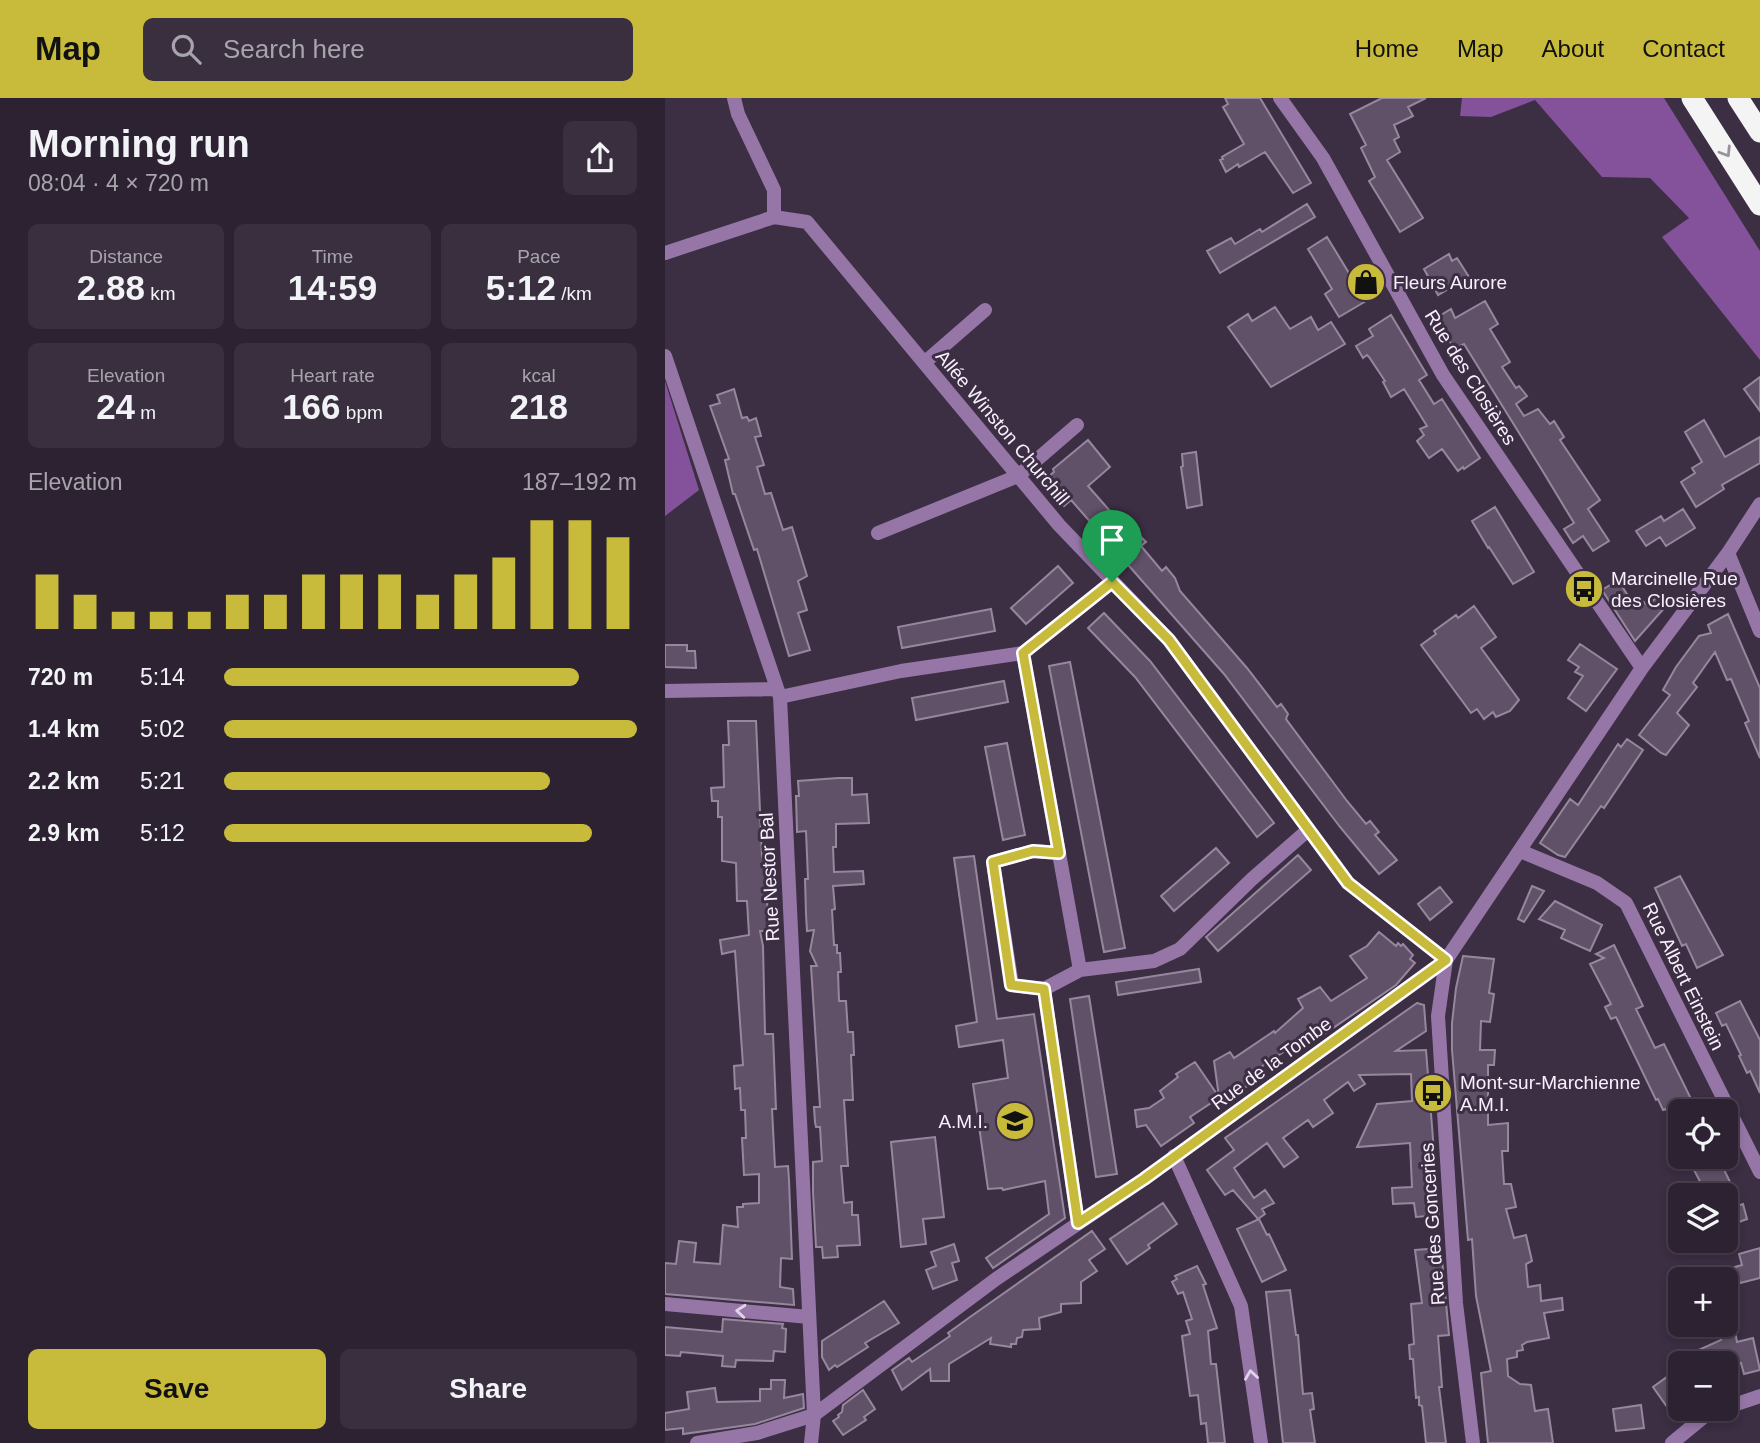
<!DOCTYPE html>
<meta charset="utf-8">
<style>
:root{--surface:#2d2232;--page:#392f3e;--text:#f1f3f6;--muted:#a7a4ac;--line:#483f4d;--accent:#c8bb3b}
body{margin:0;font-family:Helvetica,sans-serif;background:var(--page);color:var(--text);height:100vh;display:flex;flex-direction:column;font-size:26px;white-space:nowrap}
*{box-sizing:border-box;margin:0}
p{font-size:23px;color:var(--muted)}
.icon{flex:none;width:38px;height:38px;fill:none;stroke:currentColor;stroke-width:2;stroke-linecap:round;stroke-linejoin:round}
.map{position:relative;flex:1;overflow:hidden}
.drawer{display:flex;flex-direction:column;background:var(--surface);width:665px}
.drawer>*{flex:none}
.fabs{position:absolute;left:1003px;top:1001px;display:grid;gap:14px}
.fabs a{display:grid;place-items:center;width:70px;height:70px;border-radius:10px;background:var(--surface);box-shadow:0 4px 10px #0003,0 0 0 2px var(--line);font-size:35px}
.pin{position:absolute;display:grid;place-items:center;width:60px;height:60px;color:#fff;margin:-72px -30px;border-radius:50% 50% 50% 0;rotate:-45deg;box-shadow:0 0 7px #0007}
.pin .icon{rotate:45deg}
.round{display:grid;place-items:center;flex:none;width:74px;height:74px;border-radius:10px;background:var(--page)}
.headline{display:flex;align-items:center;justify-content:space-between;height:119px;padding:0 28px}
h1{font-size:38px;font-weight:600;line-height:52px}
.figures{display:grid;grid-template-columns:repeat(3,1fr);gap:10px;height:119px;padding:7px 28px}
.figures div{display:grid;align-content:center;border-radius:10px;background:var(--page);text-align:center}
.figures b{font-size:35px;font-weight:600}
.figures small{font-size:19px;font-weight:400}
.figures p{font-size:19px}
.chart{height:196px;padding:14px 28px}
.chart p{display:flex;justify-content:space-between}
.chart svg{width:100%;height:126px;margin-top:7px;stroke:var(--accent);stroke-width:6}
.button{display:flex;gap:14px;margin-top:auto;padding:14px 28px}
.button a{flex:1;height:80px;border-radius:10px;background:var(--accent);color:#111;font-size:28px;font-weight:600;line-height:80px;text-align:center}
.button a+a{background:var(--page);color:var(--text)}
ul{padding:0 28px;list-style:none;font-size:23px}
li{display:grid;grid-template-columns:112px 84px 1fr;align-items:center;height:52px}
li i{height:18px;border-radius:9px;background:var(--accent)}
header{display:flex;align-items:center;gap:42px;box-sizing:border-box;height:98px;padding:0 35px;background:var(--accent);color:#111}
header strong{font-size:33px}
nav{display:flex;gap:38px;margin-inline-start:auto;font-size:24px}
.search{width:490px;height:63px;background:var(--page);display:flex;align-items:center;gap:18px;box-sizing:border-box;padding:0 24px;border-radius:10px;color:var(--muted);font-size:26px}
main{display:flex;flex:1;min-height:0}
.map>svg:first-child{display:block}
.forest{fill:#83529b}
.building{fill:#605168;stroke:#96879f;stroke-width:2}
.lines{fill:none;stroke-linecap:round;stroke-linejoin:round}
.minor{stroke:#9676a7;stroke-width:14}
.motorway{stroke:#f4f4f4;stroke-width:21}
.oneway{stroke:#98919c}
.oneway2{stroke:#e0d2e8}
.route-casing{stroke:#fff;stroke-width:14}
.route{stroke:#c8bb3b;stroke-width:9}
.labels{text-anchor:middle;stroke-width:6;stroke-linejoin:round;paint-order:stroke}
.poi-label{font-size:19px;fill:#f9f0fe;stroke:#3c2e43;text-anchor:start}
.street-label{font-size:19px;fill:#f9f0fe;stroke:#3c2e43}
</style>
<header>
<strong>Map</strong>
<div class="search"><svg class="icon" aria-label="search" viewBox="0 0 24 24"><circle cx="10" cy="10" r="6"/><path d="M15 15l6 6"/></svg>Search here</div>
<nav><a>Home</a><a>Map</a><a>About</a><a>Contact</a></nav>
</header>
<main>
<section class="drawer">
<div class="headline"><div><h1>Morning run</h1><p>08:04 · 4 × 720 m</p></div><a class="round"><svg class="icon" aria-label="share" viewBox="0 0 24 24"><path d="M12 15V3M7 8l5-5 5 5M5 13v7h14v-7"/></svg></a></div>
<div class="figures">
<div><p>Distance</p><b>2.88<small> km</small></b></div>
<div><p>Time</p><b>14:59</b></div>
<div><p>Pace</p><b>5:12<small> /km</small></b></div>
</div>
<div class="figures">
<div><p>Elevation</p><b>24<small> m</small></b></div>
<div><p>Heart rate</p><b>166<small> bpm</small></b></div>
<div><p>kcal</p><b>218</b></div>
</div>
<div class="chart"><p><span>Elevation</span>187–192 m</p>
<svg viewBox="0 0 160 44" preserveAspectRatio="none"><path d="M5 44V25M15 44V32M25 44V38M35 44V38M45 44V38M55 44V32M65 44V32M75 44V25M85 44V25M95 44V25M105 44V32M115 44V25M125 44V19M135 44V6M145 44V6M155 44V12"/></svg>
</div>
<ul>
<li><b>720 m</b>5:14<i style="width:86%"></i></li>
<li><b>1.4 km</b>5:02<i style="width:100%"></i></li>
<li><b>2.2 km</b>5:21<i style="width:79%"></i></li>
<li><b>2.9 km</b>5:12<i style="width:89%"></i></li>
</ul>
<div class="button"><a>Save</a><a>Share</a></div>
</section>
<div class="map">
<svg width="1095" height="1345" viewBox="0 0 1095 1345">
<rect width="100%" height="100%" fill="#3c2e43"/>
<!-- forest -->
<path class="forest" d="M 797,0 L 999,0 L 1095,153 L 1095,262 L 997,139 L 1024,120 L 985,80 L 937,79 L 870,2 L 826,19 L 795,18 Z
M 0,283 L 34,392 L 0,418 Z"/>
<!-- building -->
<path class="building" d="M 560,0 L 595,0 L 646,85 L 628,95 L 600,54 L 574,69 L 573,66 L 561,74 L 555,62 L 558,61 L 557,59 L 579,46 L 558,9 L 563,6 Z
M 717,0 L 761,0 L 743,9 L 748,18 L 729,27 L 734,39 L 729,42 L 735,54 L 722,62 L 758,120 L 735,134 L 704,83 L 710,79 L 696,50 L 701,47 L 685,16 Z
M 642,106 L 650,119 L 555,175 L 542,153 L 566,140 L 570,146 L 595,131 L 597,134 Z
M 662,139 L 687,180 L 699,172 L 713,196 L 674,219 L 660,196 L 667,191 L 643,151 Z
M 784,156 L 787,163 L 792,160 L 804,179 L 773,197 L 759,171 Z
M 820,203 L 833,226 L 825,231 L 845,264 L 837,269 L 851,290 L 854,288 L 862,298 L 851,306 L 859,318 L 873,311 L 885,326 L 889,323 L 899,339 L 895,342 L 935,402 L 923,411 L 944,443 L 928,453 L 918,438 L 908,445 L 899,431 L 909,425 L 877,372 L 799,246 L 789,251 L 771,220 L 786,211 L 790,220 Z
M 610,209 L 625,231 L 646,219 L 653,232 L 666,224 L 680,246 L 606,289 L 563,229 L 583,216 L 587,223 Z
M 726,217 L 762,277 L 754,282 L 769,306 L 777,301 L 815,360 L 799,371 L 798,369 L 793,373 L 777,351 L 764,360 L 752,343 L 759,337 L 755,331 L 762,328 L 739,291 L 726,299 L 718,284 L 720,283 L 704,259 L 702,257 L 698,260 L 691,248 L 708,238 L 704,231 Z
M 1095,279 L 1095,313 L 1079,291 Z
M 69,291 L 77,320 L 82,319 L 84,323 L 91,320 L 96,338 L 90,339 L 99,367 L 92,369 L 100,396 L 106,395 L 118,432 L 127,429 L 142,478 L 133,483 L 142,512 L 133,515 L 145,552 L 124,558 L 92,451 L 89,452 L 70,396 L 68,396 L 60,362 L 64,361 L 45,308 L 55,305 L 52,297 Z
M 1039,322 L 1060,359 L 1095,339 L 1095,365 L 1057,387 L 1059,391 L 1031,409 L 1016,384 L 1030,375 L 1027,370 L 1037,364 L 1020,334 Z
M 423,342 L 445,369 L 423,388 L 467,438 L 471,434 L 481,444 L 476,448 L 497,473 L 501,469 L 510,480 L 515,493 L 582,570 L 612,609 L 616,606 L 623,616 L 621,621 L 682,703 L 701,726 L 705,723 L 714,734 L 710,737 L 732,762 L 714,776 L 675,729 L 559,576 L 406,402 L 399,408 L 378,383 L 389,374 L 388,371 Z
M 531,354 L 537,407 L 522,410 L 516,369 L 518,368 L 517,356 Z
M 830,409 L 869,474 L 848,486 L 824,449 L 823,450 L 807,423 Z
M 1018,411 L 1030,430 L 1001,448 L 995,439 L 981,448 L 971,433 L 996,418 L 999,423 Z
M 393,468 L 408,485 L 361,526 L 346,510 Z
M 953,482 L 967,504 L 972,498 L 983,508 L 993,497 L 1002,507 L 970,543 L 937,492 Z
M 809,508 L 831,539 L 816,550 L 854,602 L 845,613 L 831,619 L 828,614 L 819,621 L 812,611 L 806,615 L 756,547 L 771,536 L 769,533 L 791,517 L 793,520 Z
M 326,511 L 330,533 L 237,550 L 233,529 Z
M 439,515 L 485,563 L 609,725 L 592,739 L 470,579 L 423,530 Z
M 1063,516 L 1095,590 L 1095,660 L 1080,625 L 1084,623 L 1066,581 L 1062,582 L 1050,554 L 1028,585 L 1032,589 L 1012,615 L 1024,627 L 1001,657 L 996,655 L 974,637 L 1005,597 L 998,592 L 1011,569 L 1034,538 L 1046,535 L 1043,527 Z
M 915,546 L 952,571 L 921,613 L 903,600 L 918,578 L 910,574 L 914,569 L 903,562 Z
M 0,547 L 22,547 L 22,553 L 30,553 L 31,570 L 0,569 Z
M 405,564 L 460,850 L 439,854 L 384,568 Z
M 339,583 L 343,604 L 251,622 L 247,600 Z
M 63,623 L 91,623 L 96,735 L 97,759 L 101,761 L 103,833 L 95,833 L 98,848 L 100,936 L 108,936 L 111,1011 L 107,1011 L 110,1069 L 123,1068 L 124,1082 L 127,1161 L 116,1160 L 115,1189 L 128,1191 L 129,1207 L 0,1196 L 0,1165 L 11,1166 L 14,1143 L 31,1145 L 29,1164 L 55,1166 L 58,1127 L 73,1129 L 72,1109 L 78,1109 L 78,1106 L 94,1105 L 94,1076 L 79,1077 L 77,1040 L 81,1040 L 80,1012 L 76,1012 L 75,990 L 70,991 L 69,968 L 78,967 L 70,853 L 57,856 L 55,842 L 84,837 L 82,803 L 72,803 L 71,765 L 57,763 L 57,719 L 53,719 L 53,703 L 47,703 L 46,690 L 59,689 L 58,647 L 64,647 Z
M 962,641 L 978,652 L 939,710 L 936,708 L 900,759 L 893,757 L 875,745 L 905,701 L 913,707 L 953,646 L 956,649 Z
M 342,645 L 360,737 L 338,742 L 320,649 Z
M 173,680 L 187,680 L 187,697 L 202,696 L 202,698 L 204,725 L 171,726 L 171,749 L 168,749 L 169,774 L 198,773 L 199,786 L 168,788 L 170,811 L 167,812 L 169,847 L 172,847 L 172,855 L 175,855 L 176,874 L 173,874 L 174,903 L 181,903 L 183,934 L 188,934 L 189,957 L 186,957 L 188,1002 L 179,1002 L 183,1068 L 176,1068 L 179,1105 L 187,1104 L 187,1117 L 193,1117 L 195,1147 L 172,1148 L 173,1159 L 158,1160 L 157,1149 L 151,1149 L 148,1094 L 148,1064 L 157,1063 L 155,1029 L 151,1029 L 150,1024 L 149,1009 L 155,1009 L 146,868 L 152,868 L 145,853 L 149,832 L 142,833 L 141,816 L 140,781 L 143,781 L 141,733 L 132,734 L 131,698 L 134,698 L 133,683 Z
M 551,750 L 564,765 L 509,813 L 496,798 Z
M 633,757 L 646,772 L 553,853 L 541,839 Z
M 309,758 L 332,921 L 369,916 L 400,1120 L 328,1170 L 321,1160 L 384,1116 L 380,1083 L 338,1092 L 337,1090 L 323,1091 L 308,986 L 343,980 L 338,942 L 294,949 L 291,928 L 312,924 L 289,760 Z
M 1015,778 L 1058,857 L 1032,870 L 1021,846 L 1017,848 L 990,790 Z
M 867,788 L 879,793 L 859,824 L 853,821 Z
M 775,789 L 787,804 L 765,822 L 753,806 Z
M 890,803 L 937,827 L 925,853 L 896,840 L 900,832 L 874,821 Z
M 714,834 L 731,848 L 733,845 L 736,848 L 738,846 L 748,857 L 745,861 L 750,865 L 731,887 L 630,956 L 626,949 L 596,969 L 600,976 L 569,997 L 566,992 L 525,1019 L 529,1025 L 496,1048 L 481,1027 L 472,1029 L 470,1012 L 484,1010 L 499,1000 L 495,993 L 513,979 L 511,976 L 530,964 L 554,999 L 549,963 L 565,954 L 569,960 L 609,933 L 610,935 L 638,910 L 633,901 L 655,889 L 666,903 L 702,880 L 685,858 L 702,848 Z
M 949,847 L 978,908 L 971,911 L 990,950 L 999,946 L 1032,1013 L 1015,1013 L 1015,1039 L 1001,1011 L 998,1012 L 993,1001 L 991,1002 L 951,919 L 946,921 L 940,909 L 946,906 L 925,866 L 939,860 L 931,856 Z
M 798,858 L 829,861 L 824,895 L 829,896 L 825,924 L 816,923 L 815,952 L 830,952 L 829,967 L 823,967 L 823,1027 L 843,1025 L 843,1053 L 837,1053 L 839,1086 L 846,1086 L 851,1109 L 841,1111 L 849,1140 L 861,1137 L 867,1163 L 861,1166 L 863,1189 L 875,1187 L 876,1203 L 897,1200 L 898,1212 L 879,1215 L 884,1240 L 862,1244 L 857,1247 L 858,1252 L 852,1253 L 852,1259 L 842,1261 L 843,1278 L 855,1286 L 866,1287 L 870,1313 L 883,1311 L 888,1345 L 823,1345 L 816,1275 L 826,1273 L 811,1198 L 807,1141 L 803,1142 L 787,952 L 787,925 L 791,890 Z
M 534,871 L 536,884 L 453,897 L 451,884 Z
M 424,898 L 452,1076 L 431,1079 L 405,901 Z
M 1075,903 L 1095,942 L 1095,995 L 1085,973 L 1082,975 L 1074,958 L 1076,957 L 1061,926 L 1057,928 L 1051,915 Z
M 752,905 L 759,907 L 761,933 L 731,953 L 761,952 L 774,1117 L 751,1119 L 749,1105 L 728,1106 L 727,1090 L 747,1089 L 745,1045 L 692,1049 L 712,1006 L 747,1003 L 746,976 L 694,977 L 700,986 L 689,993 L 683,984 L 659,1002 L 668,1015 L 648,1029 L 643,1022 L 618,1040 L 633,1059 L 619,1069 L 602,1045 L 569,1070 L 589,1100 L 600,1092 L 609,1105 L 597,1111 L 600,1116 L 593,1121 L 568,1092 L 560,1097 L 542,1072 L 569,1052 L 560,1040 Z
M 270,1039 L 279,1119 L 258,1121 L 261,1146 L 236,1149 L 226,1044 Z
M 1053,1059 L 1065,1084 L 1041,1095 L 1028,1070 Z
M 498,1105 L 512,1126 L 483,1147 L 485,1150 L 462,1166 L 445,1141 Z
M 1078,1106 L 1082,1121 L 1060,1129 L 1060,1112 Z
M 594,1121 L 602,1137 L 604,1136 L 621,1172 L 597,1184 L 572,1131 Z
M 427,1133 L 440,1151 L 424,1162 L 432,1173 L 416,1184 L 416,1205 L 396,1206 L 396,1214 L 374,1220 L 375,1231 L 358,1232 L 357,1239 L 352,1240 L 351,1246 L 346,1246 L 346,1249 L 325,1246 L 326,1240 L 284,1266 L 284,1283 L 266,1283 L 265,1271 L 237,1292 L 227,1272 L 244,1260 L 247,1264 L 285,1238 L 283,1235 L 305,1219 Z
M 289,1146 L 294,1163 L 287,1165 L 292,1182 L 268,1191 L 261,1172 L 271,1168 L 266,1154 Z
M 776,1150 L 784,1237 L 773,1238 L 776,1275 L 777,1289 L 774,1289 L 781,1345 L 761,1345 L 757,1308 L 754,1307 L 754,1299 L 751,1300 L 748,1261 L 745,1261 L 744,1247 L 749,1246 L 746,1206 L 757,1205 L 750,1152 Z
M 1095,1150 L 1095,1180 L 1075,1185 L 1070,1169 L 1077,1167 L 1074,1156 Z
M 532,1168 L 541,1186 L 538,1187 L 552,1230 L 543,1233 L 546,1266 L 551,1266 L 560,1345 L 543,1345 L 541,1325 L 536,1326 L 533,1297 L 525,1298 L 517,1238 L 525,1236 L 521,1223 L 527,1221 L 518,1194 L 513,1196 L 507,1184 L 512,1181 L 510,1178 Z
M 625,1192 L 631,1237 L 633,1237 L 638,1296 L 647,1295 L 649,1311 L 645,1312 L 650,1345 L 618,1345 L 601,1194 Z
M 219,1203 L 234,1225 L 200,1245 L 203,1249 L 172,1269 L 170,1267 L 164,1272 L 157,1259 L 157,1243 Z
M 58,1221 L 118,1226 L 117,1230 L 121,1231 L 120,1254 L 109,1253 L 108,1263 L 71,1262 L 70,1269 L 57,1268 L 58,1258 L 16,1254 L 15,1258 L 0,1257 L 0,1229 L 57,1234 Z
M 1070,1233 L 1072,1244 L 1088,1240 L 1095,1272 L 1079,1276 L 1076,1265 L 1065,1267 L 1064,1265 L 1005,1265 L 1056,1242 L 1055,1237 Z
M 1006,1276 L 1015,1289 L 1015,1306 L 1005,1313 L 988,1289 Z
M 106,1282 L 120,1282 L 119,1300 L 138,1296 L 139,1310 L 90,1326 L 69,1329 L 18,1336 L 18,1330 L 0,1332 L 0,1315 L 24,1311 L 22,1294 L 50,1290 L 52,1304 L 95,1303 L 95,1291 L 106,1291 Z
M 198,1292 L 210,1311 L 199,1319 L 201,1322 L 178,1337 L 168,1323 L 174,1319 L 173,1317 L 177,1314 L 178,1307 Z
M 976,1307 L 979,1330 L 951,1333 L 948,1311 Z"/>
<g class="lines">
<!-- minor -->
<path class="minor" d="M 69,0 L 73,16 L 109,92 L 109,119 L 142,124 L 394,427 L 504,542 L 683,785 L 781,862
M 615,0 L 658,60 L 778,277 L 977,570
M 0,155 L 109,119
M 0,258 L 115,599 L 149,1317 L 146,1345
M 259,265 L 320,212
M 213,435 L 353,378 L 412,327
M 1063,455 L 1095,533
M 358,555 L 415,872
M 0,593 L 112,591
M 115,599 L 236,573 L 358,555 L 447,484
M 855,753 L 932,785 L 961,805 L 1095,1074
M 781,862 L 773,918 L 791,1205 L 808,1345
M 379,891 L 415,872 L 489,863 L 515,851 L 587,781 L 643,732
M 379,891 L 413,1125
M 379,891 L 347,887 L 328,764 L 368,753 L 394,755
M 509,1058 L 576,1208 L 596,1345
M 0,1206 L 144,1219
M 1060,1310 L 1095,1298
M 32,1345 L 92,1335 L 149,1317 L 331,1181 L 479,1081 L 781,862 L 977,570 L 1063,455 L 1095,406
M 1007,1345 L 1041,1317 L 1059,1311"/>
<!-- motorway -->
<path class="motorway" d="M 1027,0 L 1095,107
M 1073,0 L 1095,34"/>
</g>
<!-- one-way arrows -->
<defs><path id="oneway-chevron" d="M-2-3.5L2.5 0L-2 3.5" fill="none" stroke-width="1.6" stroke-linecap="round" stroke-linejoin="round" transform="scale(1.75)"/></defs>
<use class="oneway" href="#oneway-chevron" transform="translate(1061 54) rotate(58)"/>
<g class="oneway2">
<use href="#oneway-chevron" transform="translate(76 1213) rotate(-175)"/>
<use href="#oneway-chevron" transform="translate(586 1277) rotate(-98)"/>
</g>
<g class="lines">
<!-- route casing -->
<g class="route-casing">
<path id="route" d="M 447,484 L 504,542 L 683,785 L 781,862 L 479,1081 L 413,1125 L 379,891 L 346,887 L 328,764 L 368,753 L 394,755 L 358,555 Z"/>
</g>
<!-- route -->
<use href="#route" class="route"/>
</g>
<!-- icons -->
<defs>
<g id="shop-disc" transform="scale(2.0125)"><circle r="9.5" fill="#c8bb3b" stroke="#3c2e43"/><path d="M-5-2.5h2.3a2.7 3.5 0 0 1 5.4 0H5L5.5 6h-11ZM-1.5-2.5h3a1.5 2.3 0 0 0-3 0Z" fill="#111"/></g>
<g id="bus-disc" transform="scale(2.0125)"><circle r="9.5" fill="#c8bb3b" stroke="#3c2e43"/><path d="M-5-6H5V4H4V6H2V4H-2V6H-4V4H-5ZM-3.5-4V0h7V-4ZM-3.5 1.2v1.5H-2V1.2ZM2 1.2v1.5H3.5V1.2Z" fill="#111"/></g>
<g id="school-disc" transform="scale(2.0125)"><circle r="9.5" fill="#c8bb3b" stroke="#3c2e43"/><path d="M0-5L7-2L0 1L-7-2ZM-4 1L0 2.5L4 1V4Q0 6-4 4Z" fill="#111"/></g>
</defs>
<g fill-rule="evenodd">
<use href="#shop-disc" x="701" y="184"/>
<use href="#bus-disc" x="919" y="491"/>
<use href="#bus-disc" x="768" y="995"/>
<use href="#school-disc" x="350" y="1023"/>
</g>
<g class="labels">
<!-- poi labels -->
<g class="poi-label">
<text x="728" y="191">Fleurs Aurore</text>
<text x="946" y="487">Marcinelle Rue<tspan x="946" dy="22">des Closières</tspan></text>
<text x="795" y="991">Mont-sur-Marchienne<tspan x="795" dy="22">A.M.I.</tspan></text>
<text x="323" y="1030" text-anchor="end">A.M.I.</text>
</g>
<!-- street labels -->
<g class="street-label">
<text transform="translate(806 279) rotate(58)" y="7">Rue des Closières</text>
<text transform="translate(338 329) rotate(50)" y="7">Allée Winston Churchill</text>
<text transform="translate(104 779) rotate(-93)" y="7">Rue Nestor Bal</text>
<text transform="translate(1019 878) rotate(64)" y="7">Rue Albert Einstein</text>
<text transform="translate(606 965) rotate(-36)" y="7">Rue de la Tombe</text>
<text transform="translate(767 1126) rotate(-94)" y="7">Rue des Gonceries</text>
</g>
</g>
</svg>
<div class="fabs">
<a><svg class="icon" aria-label="locate" viewBox="0 0 24 24"><circle cx="12" cy="12" r="6"/><path d="M12 2v4M12 18v4M2 12h4M18 12h4"/></svg></a>
<a><svg class="icon" aria-label="layers" viewBox="0 0 24 24"><path d="M12 4l9 5-9 5-9-5zM3 14l9 5 9-5"/></svg></a>
<a>+</a>
<a>−</a>
</div>
<div class="pin" style="left:447px;top:484px;background:#1e9e55"><svg class="icon" aria-label="arrive" viewBox="0 0 24 24"><path d="M6 21V4h12l-3 4 3 4H6"/></svg></div>
</div>
</main>
